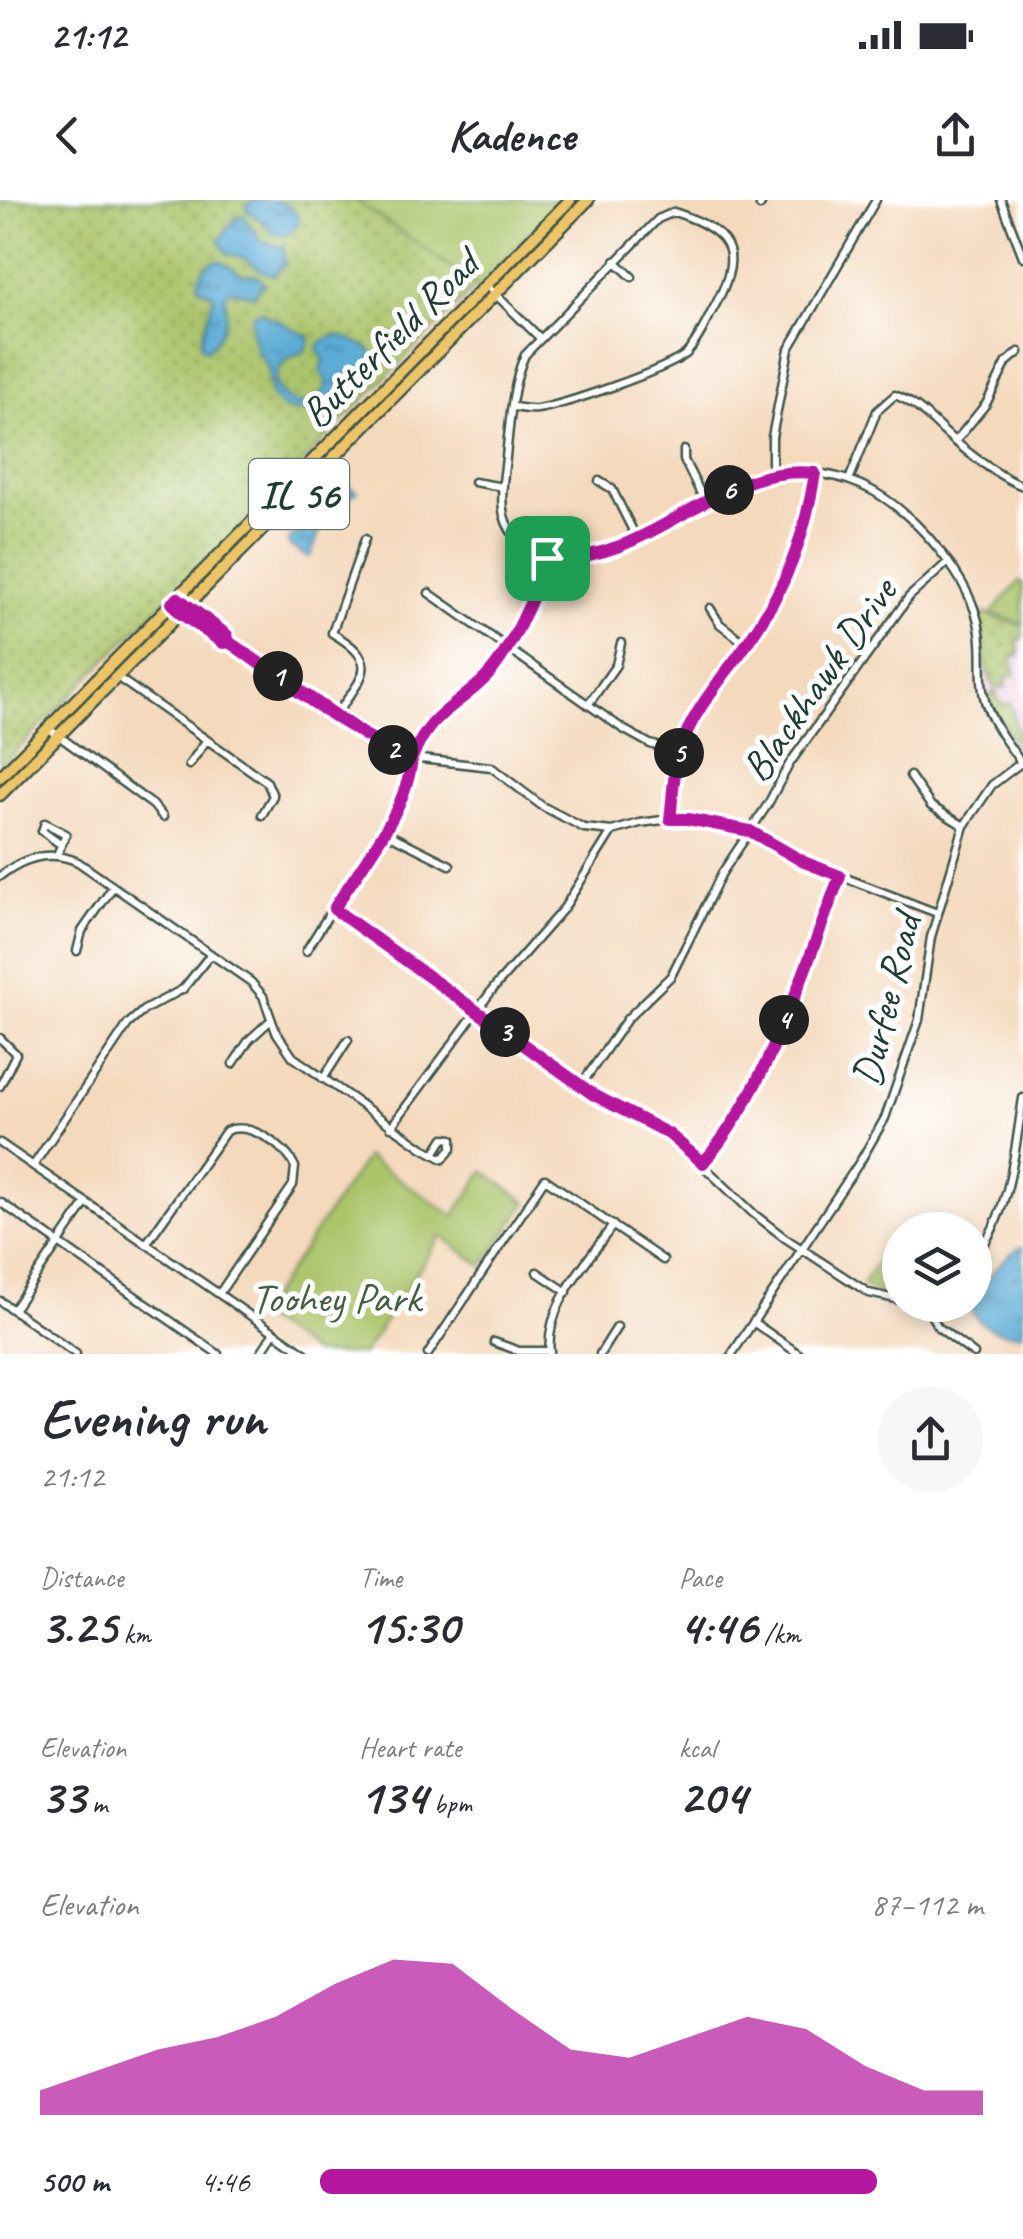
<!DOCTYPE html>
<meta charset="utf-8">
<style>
:root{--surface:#fff;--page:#f7f7f7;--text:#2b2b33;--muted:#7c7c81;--accent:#b5179e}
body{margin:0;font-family:Caveat,sans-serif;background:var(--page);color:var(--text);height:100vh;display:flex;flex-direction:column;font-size:38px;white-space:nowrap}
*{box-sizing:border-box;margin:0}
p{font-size:32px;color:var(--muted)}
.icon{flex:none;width:55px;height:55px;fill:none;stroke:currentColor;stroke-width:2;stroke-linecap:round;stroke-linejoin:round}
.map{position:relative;height:1154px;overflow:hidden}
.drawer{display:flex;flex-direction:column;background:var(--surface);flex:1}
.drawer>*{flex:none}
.controls{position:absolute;left:882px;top:1012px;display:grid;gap:20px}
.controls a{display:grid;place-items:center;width:110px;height:110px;border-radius:50%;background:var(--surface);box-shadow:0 5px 15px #0003;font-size:50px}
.pin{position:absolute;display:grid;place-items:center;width:85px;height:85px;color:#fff;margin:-42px;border-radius:20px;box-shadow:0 5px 15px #0006}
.km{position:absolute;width:50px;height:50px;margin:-25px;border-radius:50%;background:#222;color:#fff;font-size:28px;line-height:50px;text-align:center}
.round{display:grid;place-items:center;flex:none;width:105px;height:105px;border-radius:52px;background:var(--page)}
.head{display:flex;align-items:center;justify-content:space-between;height:170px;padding:0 40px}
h1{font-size:55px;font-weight:600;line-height:75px}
.metrics{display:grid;grid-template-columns:repeat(3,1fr);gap:15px;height:170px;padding:10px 40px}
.metrics div{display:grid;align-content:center}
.metrics b{font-size:50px;font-weight:600}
.metrics small{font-size:28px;font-weight:400}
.metrics p{font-size:28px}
.chart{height:280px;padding:20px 40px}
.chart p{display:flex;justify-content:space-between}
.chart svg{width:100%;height:180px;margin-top:10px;fill:var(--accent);opacity:.7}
ul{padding:0 40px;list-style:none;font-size:32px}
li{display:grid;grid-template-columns:160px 120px 1fr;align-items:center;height:75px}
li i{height:25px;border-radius:12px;background:var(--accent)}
.status{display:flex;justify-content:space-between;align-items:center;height:70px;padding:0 50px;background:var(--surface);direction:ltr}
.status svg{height:28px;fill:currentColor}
header{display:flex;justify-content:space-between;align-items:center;height:130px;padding:0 40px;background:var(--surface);font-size:45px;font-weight:600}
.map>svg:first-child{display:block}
.built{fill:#f1d0e2}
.grass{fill:url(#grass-dots);stroke:#65804f;stroke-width:2.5}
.green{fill:#abc46a;stroke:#65804f;stroke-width:2.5}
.water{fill:url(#water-ripples);stroke:#3d7485;stroke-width:2.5}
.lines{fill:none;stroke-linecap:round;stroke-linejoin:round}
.minor-casing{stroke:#3f5448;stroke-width:11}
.primary-casing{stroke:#3f5448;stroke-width:15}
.minor{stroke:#fff;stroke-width:6}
.primary{stroke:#edc569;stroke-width:10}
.route-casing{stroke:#fff;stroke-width:20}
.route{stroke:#b5179e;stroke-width:12}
.labels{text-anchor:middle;stroke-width:10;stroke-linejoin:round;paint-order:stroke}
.shield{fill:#fff;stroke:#627771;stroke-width:2.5}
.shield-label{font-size:40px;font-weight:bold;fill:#1f3d34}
.street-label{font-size:42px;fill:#1f3d34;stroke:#fff}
.park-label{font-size:42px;fill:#425f42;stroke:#fff}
</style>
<div class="status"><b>21:12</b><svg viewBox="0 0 49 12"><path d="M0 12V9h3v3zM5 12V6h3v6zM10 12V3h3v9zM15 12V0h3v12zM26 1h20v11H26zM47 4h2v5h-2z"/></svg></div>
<header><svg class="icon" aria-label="back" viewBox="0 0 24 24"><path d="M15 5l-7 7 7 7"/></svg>Kadence<svg class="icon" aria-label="share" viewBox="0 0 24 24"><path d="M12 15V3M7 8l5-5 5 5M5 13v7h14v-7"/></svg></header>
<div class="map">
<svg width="1023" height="1154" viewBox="0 0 1023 1154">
<defs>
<pattern id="grass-dots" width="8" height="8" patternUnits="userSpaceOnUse" patternTransform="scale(2.5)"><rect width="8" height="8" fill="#abc46a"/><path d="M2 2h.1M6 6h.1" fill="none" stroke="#8ba058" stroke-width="1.8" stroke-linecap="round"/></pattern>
<pattern id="water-ripples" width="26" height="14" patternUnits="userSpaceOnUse" patternTransform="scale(2.5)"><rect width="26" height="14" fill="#5bacd6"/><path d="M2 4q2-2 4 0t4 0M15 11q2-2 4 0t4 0" fill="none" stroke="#4b8dae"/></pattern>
</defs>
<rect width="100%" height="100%" fill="#fff"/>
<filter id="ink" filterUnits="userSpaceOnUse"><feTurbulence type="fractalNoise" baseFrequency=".01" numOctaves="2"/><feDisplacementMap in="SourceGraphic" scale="20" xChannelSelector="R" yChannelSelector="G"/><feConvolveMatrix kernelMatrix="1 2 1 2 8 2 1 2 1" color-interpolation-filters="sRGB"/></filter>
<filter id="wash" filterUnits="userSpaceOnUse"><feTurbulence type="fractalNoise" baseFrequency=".0048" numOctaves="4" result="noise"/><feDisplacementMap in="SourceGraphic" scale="40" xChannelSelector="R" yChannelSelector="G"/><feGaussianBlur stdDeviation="2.25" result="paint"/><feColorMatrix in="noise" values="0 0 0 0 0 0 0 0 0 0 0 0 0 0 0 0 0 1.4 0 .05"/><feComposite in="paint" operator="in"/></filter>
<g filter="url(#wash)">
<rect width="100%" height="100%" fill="#f4d9bc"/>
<!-- built -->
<path class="built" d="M 1023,377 L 1023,566 L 1017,570 L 983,505 L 975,433 Z"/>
<!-- grass -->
<path class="grass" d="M 0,0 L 355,0 L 467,78 L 547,0 L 562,0 L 0,567 Z
M 480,97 L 485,100 L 226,361 L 280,299 Z
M 981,413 L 1022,425 L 1023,439 L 1017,441 L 1020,455 L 1012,457 L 1015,475 L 1007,476 L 1006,487 L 996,489 L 986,470 Z
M 995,492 L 1002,505 L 1011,503 L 1016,530 L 1023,530 L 1023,550 L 1020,552 L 991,505 L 988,496 Z"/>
<!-- green -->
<path class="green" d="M 355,0 L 562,0 L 478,86 Z
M 1020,381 L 1023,383 L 1023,424 L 991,414 Z
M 366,957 L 454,1016 L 484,971 L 527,1002 L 483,1066 L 441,1036 L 363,1154 L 314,1154 L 258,1116 Z
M 891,1041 L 900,1065 L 900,1096 L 874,1092 L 862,1084 Z"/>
<!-- water -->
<path class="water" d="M 255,0 C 272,0 287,1 298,16 L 298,26 L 284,36 L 273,33 L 265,23 L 247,11 L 247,6 Z
M 243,15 L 263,42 L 283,47 L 285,62 L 275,75 C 258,74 249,55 228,54 L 219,40 L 236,18 Z
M 215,61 L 222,61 L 241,74 L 258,76 L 264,83 L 253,96 L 232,90 L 226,93 C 223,102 228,108 226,117 C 225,126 214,146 207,150 L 201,146 L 201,140 L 214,96 L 199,87 C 197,77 205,64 215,61 Z
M 262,111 L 269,118 C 282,118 294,133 308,135 L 310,140 L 305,151 C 278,160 263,181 291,202 L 309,203 L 325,190 L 327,182 L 320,170 L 324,161 L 317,148 C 335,124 352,141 371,150 L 372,161 L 367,167 L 347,175 L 336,193 L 319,207 L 305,211 L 285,210 L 271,196 L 268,166 L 258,153 L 251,130 L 252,115 Z
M 345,284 L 357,292 L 326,312 L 311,356 L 307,357 L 289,345 L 289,340 Z
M 1023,1047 L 1023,1133 C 1001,1136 977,1127 969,1105 L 975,1105 L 975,1093 C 986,1081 1010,1049 1023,1047 Z"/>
</g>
<g filter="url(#ink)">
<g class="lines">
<!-- minor casing -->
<g class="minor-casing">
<path id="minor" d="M 1001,0 L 1023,57
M 760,6 L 763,0
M 615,61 L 632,77
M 487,86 L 539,137
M 514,207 C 521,208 529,210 537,209 C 564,205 666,170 686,154 C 697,142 704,127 711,113 C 742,58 740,33 674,12 L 658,19 L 525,155 C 510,186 509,239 504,274 C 500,304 500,328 527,348 C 595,396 702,290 770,275 C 805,268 842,274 873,291 C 917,316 973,380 980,432 C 984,457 978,483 987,507 C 995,528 1010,547 1023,565
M 955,242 L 986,204 L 1007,162 L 1019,152
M 684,250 L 684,260 L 705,302
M 772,275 L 772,237 L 789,149 L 876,0
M 849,280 L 877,211 L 895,195 C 923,206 935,226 957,243 C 976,259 1000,277 1023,286
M 599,281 L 612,289 L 638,341
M 474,282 L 503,287
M 429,393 L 623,529 L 650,544 L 679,552
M 178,398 L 227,435 L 229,442 L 383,546 L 412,558 L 491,567 L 542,606 L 584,628 L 612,631 L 640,623 L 678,618 L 750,631 L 804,662 L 937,713
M 172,403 L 180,413 L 223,443 L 229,442
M 710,408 L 720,424 L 746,444
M 117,477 L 267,582 L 273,596 L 262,615
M 588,505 L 616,465 L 621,443
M 335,516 C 363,476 383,463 332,433 L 365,339
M 48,528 L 153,605 L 163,617
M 189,565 L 206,541
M 910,576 L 931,606 L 964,626
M 670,619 C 673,597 673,571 680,550 C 692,511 723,478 746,445 C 786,388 804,341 815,273
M 382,631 L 450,665
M 57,655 L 66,634 L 45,623 L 42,631 L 60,644
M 0,676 C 23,658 50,649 78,662 L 251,782 L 263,796 L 276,832 L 293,857 L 423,948 L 443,959 L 452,948 L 452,939 L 444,938 L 434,954
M 333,709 L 595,895 L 675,939 L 754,1014 L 785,1038 L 869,1093 L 900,1100
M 77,751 L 82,731 L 113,687
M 306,751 L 397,606 L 424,530 L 487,476 L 534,397 L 547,359
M 0,838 L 16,854 L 0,886
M 233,864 L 249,840 L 271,820
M 323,879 L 348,840
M 581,885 L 627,819 L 671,776 L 722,673 L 768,604 L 790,563 L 909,397 L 948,362
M 391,927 L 493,789 L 564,708 L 612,631
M 0,943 L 306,1154
M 703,963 C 768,890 805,767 840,676
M 33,966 L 128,824 L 144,810 L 183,789 L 211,754
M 0,1002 L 218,1154
M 146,1044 L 226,931 C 248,920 286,946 295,967 L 293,985 L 219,1094
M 975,1058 C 1011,1010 1014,955 1023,898
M 537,1072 L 567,1092
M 0,1101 L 76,1154
M 925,1105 L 938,1127 L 974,1154
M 13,1110 L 86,1003
M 753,1122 L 799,1154
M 494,1142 L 519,1151 L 550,1151
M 260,1154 L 273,1134
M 428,1154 L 545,979 L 663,1060
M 550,1154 C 544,1105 587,1063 613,1025
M 600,1154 L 617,1127
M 732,1154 L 861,960 L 885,918 L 919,820 L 931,737 L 964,626 L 992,585 L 1022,562"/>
</g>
<!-- primary casing -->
<g class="primary-casing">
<path id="primary" d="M 0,577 L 570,0
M 0,595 L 588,0"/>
</g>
<!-- minor -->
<use href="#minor" class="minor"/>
<!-- primary -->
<use href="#primary" class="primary"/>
</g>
</g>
<g class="lines" filter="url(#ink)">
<!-- route casing -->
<g class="route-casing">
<path id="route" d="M 547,358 C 536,394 508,459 480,483 C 448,512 430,515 412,558 L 366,536 L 229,442 L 223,443 L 180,413 L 172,403 L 178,398 L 227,435 L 229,442 C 288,483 345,531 412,558 C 407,612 362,663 334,709 L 594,895 L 669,934 L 703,963 C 768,889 805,767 840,676 L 804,662 L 750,631 L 688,619 L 670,619 C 673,597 673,571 680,550 C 692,511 723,478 746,445 C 786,388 804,341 815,273 C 715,262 653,365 547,358"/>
</g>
<!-- route -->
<use href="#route" class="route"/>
</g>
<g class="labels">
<!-- shield labels -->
<rect class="shield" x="249" y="259" width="100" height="70" rx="8"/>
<g class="shield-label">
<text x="299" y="308">IL 56</text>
</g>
<!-- street labels -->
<g class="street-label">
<text transform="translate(389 138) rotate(-45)" y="15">Butterfield Road</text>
<text transform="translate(818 479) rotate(-55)" y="15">Blackhawk Drive</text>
<text transform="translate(885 800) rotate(-76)" y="15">Durfee Road</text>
</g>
<!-- park labels -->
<g class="park-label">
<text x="336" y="1112">Toohey Park</text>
</g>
</g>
</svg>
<div class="controls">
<a><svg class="icon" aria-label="layers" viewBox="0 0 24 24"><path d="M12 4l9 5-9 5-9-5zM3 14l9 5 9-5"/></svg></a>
</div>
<div class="pin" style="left:547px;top:358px;background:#1e9e55"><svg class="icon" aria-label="arrive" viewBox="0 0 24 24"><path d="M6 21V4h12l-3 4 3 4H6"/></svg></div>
<b class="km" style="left:278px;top:476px">1</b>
<b class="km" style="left:393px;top:550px">2</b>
<b class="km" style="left:505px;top:832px">3</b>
<b class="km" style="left:784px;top:820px">4</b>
<b class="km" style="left:679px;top:553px">5</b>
<b class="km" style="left:729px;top:290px">6</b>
</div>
<section class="drawer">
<div class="head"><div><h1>Evening run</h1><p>21:12</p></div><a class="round"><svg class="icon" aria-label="share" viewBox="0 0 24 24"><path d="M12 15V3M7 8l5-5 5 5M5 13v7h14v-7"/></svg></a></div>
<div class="metrics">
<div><p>Distance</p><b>3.25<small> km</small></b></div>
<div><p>Time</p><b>15:30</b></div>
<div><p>Pace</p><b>4:46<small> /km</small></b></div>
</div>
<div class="metrics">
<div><p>Elevation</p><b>33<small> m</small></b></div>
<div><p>Heart rate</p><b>134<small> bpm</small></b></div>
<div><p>kcal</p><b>204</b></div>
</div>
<div class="chart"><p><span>Elevation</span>87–112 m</p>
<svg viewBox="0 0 160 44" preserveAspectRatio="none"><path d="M0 44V38L10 33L20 28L30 25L40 20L50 12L60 6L70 7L80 18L90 28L100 30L110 25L120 20L130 23L140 32L150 38L160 38V44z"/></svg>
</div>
<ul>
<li><b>500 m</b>4:46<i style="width:84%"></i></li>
</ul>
</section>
